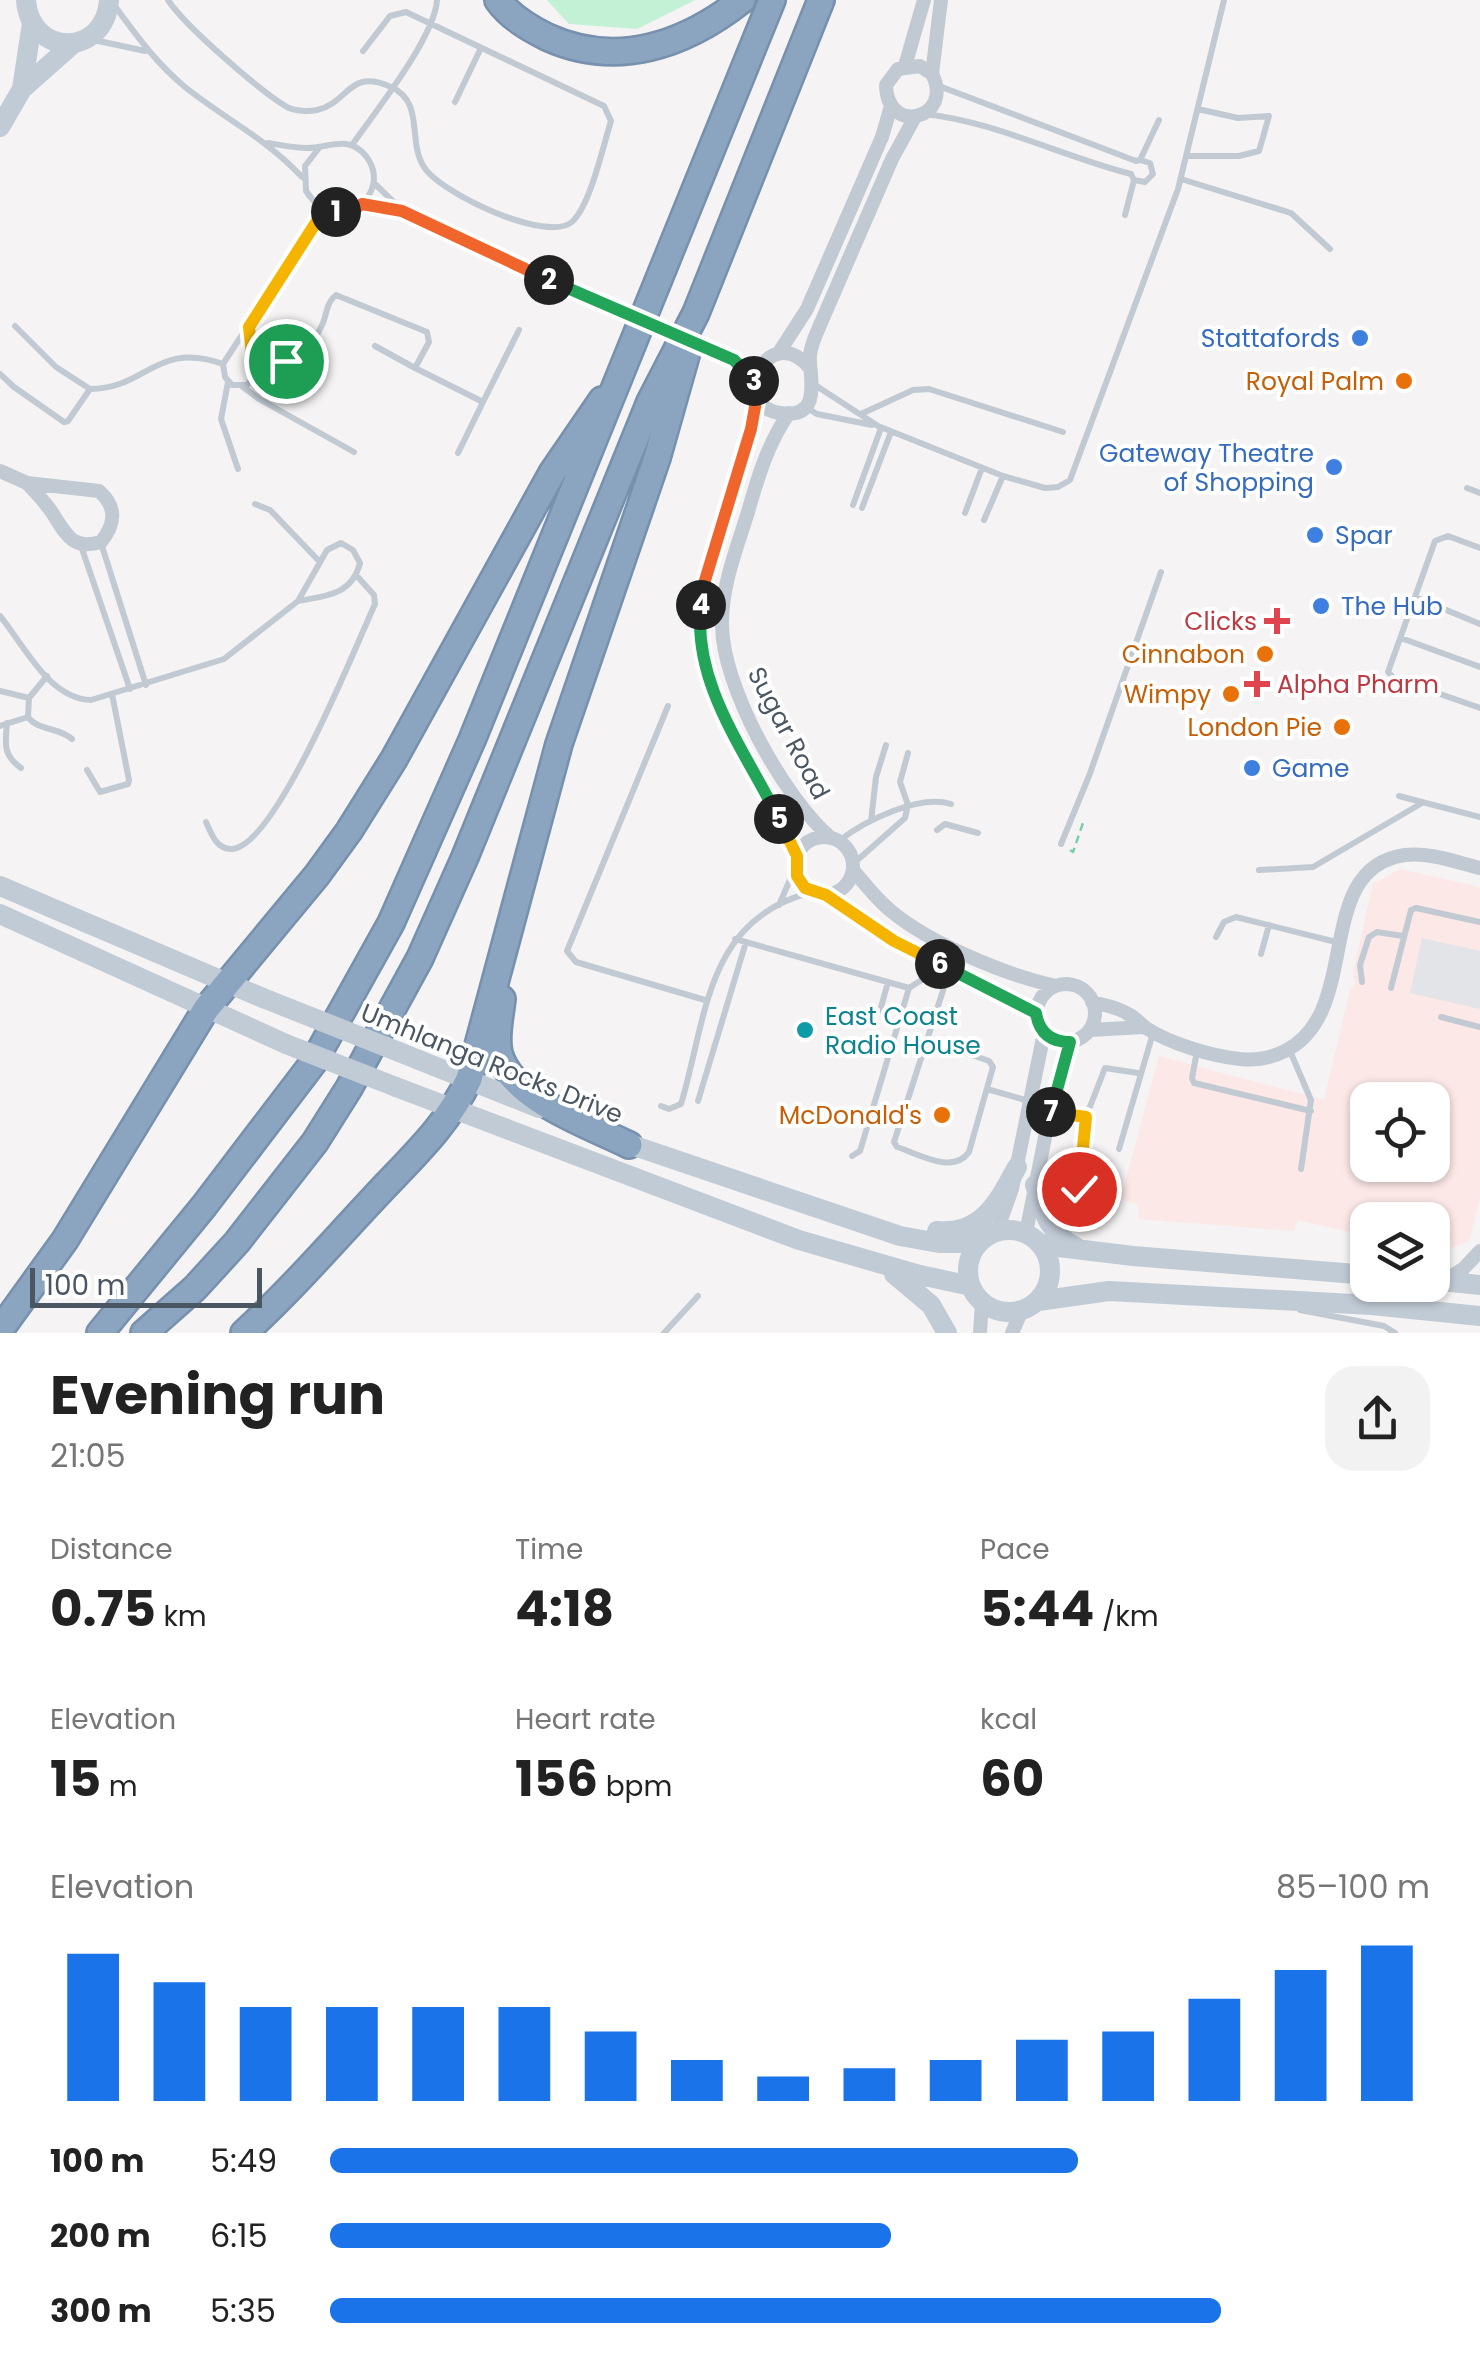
<!DOCTYPE html>
<meta charset="utf-8">
<style>
:root{--surface:#fff;--page:#f2f2f2;--text:#222;--muted:#767676;--accent:#1a73e8}
body{margin:0;font-family:Poppins,sans-serif;background:var(--page);color:var(--text);height:100vh;display:flex;flex-direction:column;font-size:38px;white-space:nowrap}
*{box-sizing:border-box;margin:0}
p{font-size:32px;color:var(--muted)}
.icon{flex:none;width:55px;height:55px;fill:none;stroke:currentColor;stroke-width:2;stroke-linecap:round;stroke-linejoin:round}
.map{position:relative;height:1333px;overflow:hidden}
.details{display:flex;flex-direction:column;background:var(--surface);flex:1}
.details>*{flex:none}
.fabs{position:absolute;left:1350px;top:1082px;display:grid;gap:20px}
.fabs a{display:grid;place-items:center;width:100px;height:100px;border-radius:20px;background:var(--surface);box-shadow:0 2px 8px #0004;font-size:50px}
.scale{position:absolute;left:30px;bottom:25px;width:232px;box-sizing:border-box;padding-left:10px;border:5px solid #4a5661;border-top:0;font-size:28px;line-height:35px;white-space:nowrap;color:#4a5661;-webkit-text-stroke:8px #fff;paint-order:stroke}
.pin{position:absolute;display:grid;place-items:center;width:85px;height:85px;color:#fff;margin:-42px;border:5px solid #fff;border-radius:50%;box-shadow:0 2px 10px #0007}
.km{position:absolute;width:50px;height:50px;margin:-25px;border-radius:50%;background:#222;color:#fff;font-size:28px;line-height:50px;text-align:center}
.round{display:grid;place-items:center;flex:none;width:105px;height:105px;border-radius:30px;background:var(--page)}
.head{display:flex;align-items:center;justify-content:space-between;height:170px;padding:0 50px}
h1{font-size:55px;font-weight:700;line-height:75px}
.stats{display:grid;grid-template-columns:repeat(3,1fr);gap:15px;height:170px;padding:10px 50px}
.stats div{display:grid;align-content:center}
.stats b{font-size:50px;font-weight:700}
.stats small{font-size:28px;font-weight:400}
.stats p{font-size:28px}
.chart{height:280px;padding:20px 50px}
.chart p{display:flex;justify-content:space-between}
.chart svg{width:100%;height:180px;margin-top:10px;stroke:var(--accent);stroke-width:6}
ul{padding:0 50px;list-style:none;font-size:32px}
li{display:grid;grid-template-columns:160px 120px 1fr;align-items:center;height:75px}
li i{height:25px;border-radius:12px;background:var(--accent)}
.map>svg:first-child{display:block}
.medical{fill:#fce8e6;fill-rule:evenodd}
.airport{fill:#e2e4e7}
.green{fill:#c3f1d5}
.lines{fill:none;stroke-linecap:round;stroke-linejoin:round}
.highway-casing{stroke:#7690ad;stroke-width:30}
.path{stroke:#7ad0a6;stroke-width:2.5;stroke-dasharray:8 5;stroke-linecap:butt}
.lane{stroke:#c1cad2;stroke-width:6}
.street{stroke:#c1cad2;stroke-width:14}
.secondary{stroke:#c1cbd6;stroke-width:20}
.highway{stroke:#8ba5c1;stroke-width:25}
.lane-bridge{stroke:#c1cad2;stroke-width:6}
.secondary-bridge{stroke:#c1cbd6;stroke-width:20}
.split-1-casing{stroke:#fff;stroke-width:20}
.split-2-casing{stroke:#fff;stroke-width:20}
.split-3-casing{stroke:#fff;stroke-width:20}
.split-4-casing{stroke:#fff;stroke-width:20}
.split-5-casing{stroke:#fff;stroke-width:20}
.split-6-casing{stroke:#fff;stroke-width:20}
.split-7-casing{stroke:#fff;stroke-width:20}
.split-8-casing{stroke:#fff;stroke-width:20}
.split-1{stroke:#f5b400;stroke-width:12}
.split-2{stroke:#f0652b;stroke-width:12}
.split-3{stroke:#22a559;stroke-width:12}
.split-4{stroke:#f0652b;stroke-width:12}
.split-5{stroke:#22a559;stroke-width:12}
.split-6{stroke:#f5b400;stroke-width:12}
.split-7{stroke:#22a559;stroke-width:12}
.split-8{stroke:#f5b400;stroke-width:12}
.shop-dot{fill:#3f7fe0;stroke:#fff;stroke-width:4}
.food-dot{fill:#e8710a;stroke:#fff;stroke-width:4}
.health-dot{fill:#e0444e;stroke:#fff;stroke-width:4}
.culture-dot{fill:#0f9aa8;stroke:#fff;stroke-width:4}
.labels{text-anchor:middle;stroke-width:8;stroke-linejoin:round;paint-order:stroke}
.shop-label{font-size:25px;fill:#366cbe;stroke:#fff;text-anchor:start}
.food-label{font-size:25px;fill:#c56008;stroke:#fff;text-anchor:end}
.health-label{font-size:25px;fill:#be3a42;stroke:#fff;text-anchor:end}
.street-label{font-size:25px;fill:#4a5661;stroke:#fff}
.culture-label{font-size:25px;fill:#0d838f;stroke:#fff;text-anchor:start}
</style>
<div class="map">
<svg width="1480" height="1333" viewBox="0 0 1480 1333">
<rect width="100%" height="100%" fill="#f5f3f3"/>
<!-- medical -->
<path class="medical" d="M 1400,869 L 1480,887 L 1480,1197 L 1469,1241 L 1452,1248 L 1433,1246 L 1432,1220 L 1368,1220 L 1367,1236 L 1298,1220 L 1294,1231 L 1139,1219 L 1138,1204 L 1116,1198 L 1119,1187 L 1124,1187 L 1159,1056 L 1324,1100 L 1350,990 L 1355,983 L 1353,973 L 1373,884 ZM 1368,1100 L 1432,1100 L 1432,1165 L 1368,1165 Z"/>
<!-- airport -->
<path class="airport" d="M 1422,938 L 1480,951 L 1480,1009 L 1410,993 Z"/>
<!-- green -->
<path class="green" d="M 547,0 L 695,0 L 637,29 L 569,24 Z"/>
<g class="lines">
<!-- highway casing -->
<g class="highway-casing">
<path id="highway" d="M 498,0 C 510,17 529,28 547,37 C 617,69 685,45 742,0
M 502,999 C 500,1017 495,1036 499,1053 C 511,1099 589,1125 629,1145
M 0,1330 L 65,1240 L 206,1009 L 317,875 L 349,831 L 394,759 L 552,473 L 602,400
M 100,1333 L 204,1206 L 313,1063 L 391,923 L 472,740 L 772,0
M 144,1333 L 195,1288 L 237,1242 L 315,1142 L 349,1088 L 420,958 L 465,857 L 650,402 L 696,313 L 821,0
M 244,1333 C 290,1291 330,1245 373,1199 C 408,1161 447,1127 469,1079 L 559,744 L 657,458 L 687,352"/>
</g>
<!-- path -->
<path class="path" d="M 1207,447 L 1232,454
M 1070,850 L 1073,852 L 1084,820"/>
<!-- lane -->
<path class="lane" d="M 168,0 C 185,26 260,91 287,107 C 295,111 308,112 317,110 C 350,102 348,68 391,87 C 425,102 407,141 424,167 C 440,193 549,245 573,221 C 591,203 603,146 611,121 L 604,106 L 406,12 L 390,16 L 363,51
M 114,5 C 136,35 156,63 185,87 C 225,119 267,139 302,177
M 94,40 L 145,51
M 939,86 L 1136,161 L 1140,160 L 1159,120
M 455,102 L 480,50
M 925,114 C 996,122 1061,156 1131,174 L 1134,180 L 1125,215
M 268,143 C 281,145 294,148 307,148 C 329,148 348,134 366,156 C 395,194 337,239 306,191 L 305,166 L 319,148
M 352,145 C 375,112 435,37 437,0
M 1188,156 L 1239,156 L 1259,151 L 1269,116 L 1238,118 L 1198,109
M 1181,179 L 1291,213 L 1330,249
M 1134,180 L 1145,182 L 1153,174 L 1150,163 L 1140,160
M 374,183 L 403,211 L 580,294
M 362,204 L 397,210
M 15,326 L 56,367 L 90,389 C 146,389 157,340 223,364
M 249,327 L 254,377 L 247,385 L 232,385 L 225,377 L 223,364 L 324,209
M 375,346 L 415,368
M 730,358 L 754,379
M 735,360 L 762,363
M 255,373 C 281,370 313,348 323,323 C 327,312 327,302 336,295 L 427,332 L 429,342 L 415,368 L 483,402 L 519,330
M 0,374 L 14,387 L 64,422 L 68,421 L 90,389
M 228,382 L 221,419 L 238,469
M 815,385 L 878,426 L 1003,476 L 1045,488 L 1058,487 L 1070,480 L 1178,189 L 1224,0
M 243,387 L 259,399 L 354,452
M 807,408 L 817,414 L 872,425
M 861,414 L 913,390 L 929,389 L 1063,432
M 458,453 L 483,402
M 1467,488 L 1480,493
M 255,504 L 270,510 L 319,561
M 853,505 L 881,428
M 862,508 L 891,432
M 965,513 L 982,468
M 984,520 L 1003,476
M 101,543 L 146,685
M 81,546 L 130,689
M 1480,548 L 1448,536 L 1435,541 L 1388,672 L 1394,678 L 1480,708
M 1415,597 L 1480,624
M 0,616 C 24,645 49,699 91,700 L 224,659 L 298,601 L 327,550 L 341,543 L 353,550 L 360,563 C 352,595 326,596 298,601
M 1401,638 L 1480,667
M 47,676 L 29,698 L 28,717 C 38,731 59,727 72,739
M 0,691 L 29,698
M 668,706 L 567,951 L 576,962 L 705,1000
M 7,723 C 5,744 3,755 21,768
M 0,726 L 28,717
M 87,770 L 100,792 L 128,784 L 129,780 L 112,694
M 1399,796 L 1480,817
M 871,821 L 876,777 L 886,745
M 206,822 C 211,833 216,849 231,849 C 275,850 357,643 375,604 L 374,595 L 356,575
M 937,830 L 945,824 L 978,833
M 839,841 C 864,821 919,794 951,804
M 1061,844 L 1089,776 L 1161,572
M 853,864 L 905,818 L 908,805 L 900,782 L 908,753
M 1259,870 L 1313,867 L 1422,803
M 779,905 L 795,868
M 1216,937 L 1224,922 L 1236,917 L 1340,943
M 735,939 L 909,988 L 942,967
M 1261,954 L 1269,925
M 1362,982 L 1360,965 L 1369,937 L 1377,932 L 1403,936
M 1391,988 L 1411,910 L 1416,908 L 1480,922
M 880,1011 L 888,982
M 1441,1017 L 1480,1027
M 927,1039 L 989,1061 L 993,1067 L 969,1152 C 953,1175 919,1154 897,1147 L 894,1142 L 950,969
M 1197,1051 L 1192,1078 L 1194,1083 L 1311,1111
M 1290,1051 L 1311,1100 L 1301,1169
M 987,1089 L 1029,1101
M 698,1101 L 746,942
M 661,1106 L 669,1109 L 681,1104 C 707,1018 705,919 812,892
M 1053,1112 L 1086,1117
M 1119,1149 L 1153,1033
M 852,1156 L 860,1151 L 909,988
M 1111,1201 L 1083,1191 L 1078,1186 L 1086,1117 L 1105,1068 L 1138,1073
M 1300,1310 L 1384,1326 L 1395,1333
M 664,1333 L 698,1296"/>
<!-- street -->
<path class="street" d="M 905,66 L 924,0
M 932,74 L 920,66 L 898,69 L 886,85 C 887,137 955,118 932,74 L 941,0
M 778,354 L 807,309 L 882,137 L 891,106
M 810,368 C 769,319 727,405 780,413 C 825,420 808,373 810,355 C 811,347 814,339 817,332 L 892,159 L 915,117
M 757,396 C 746,462 716,522 703,587 C 688,662 730,724 763,787 C 775,810 785,833 797,856
M 789,413 C 768,443 758,477 748,512 C 737,548 722,584 722,623 C 721,685 784,798 831,838
M 0,471 L 27,483 L 99,491 C 117,507 116,523 101,542 C 73,550 67,536 53,514 C 46,503 36,493 27,483
M795 866a29 29 0 1 1 58 0a29 29 0 1 1-58 0Z
M 853,870 C 865,884 876,899 891,911 C 929,943 1008,976 1056,986
M 826,895 L 894,941 L 1036,1013
M1037 1013a29 29 0 1 1 58 0a29 29 0 1 1-58 0Z
M 1092,1002 C 1104,1005 1118,1007 1128,1014 C 1135,1017 1140,1024 1146,1028 C 1171,1044 1211,1056 1240,1059 C 1256,1061 1271,1058 1285,1051 C 1364,1012 1311,868 1405,855 C 1429,852 1456,862 1480,868
M 1090,1030 L 1144,1027
M 997,1231 L 1012,1189 L 1044,1033
M 1026,1233 L 1050,1112 L 1070,1042
M 1445,1280 L 1463,1269 L 1480,1251
M 980,1333 L 982,1302
M 1012,1333 L 1022,1310"/>
<!-- secondary -->
<path class="secondary" d="M 26,0 C 30,57 105,58 109,0
M 22,89 L 32,23
M 0,127 L 22,89 L 74,43
M 0,886 L 263,998
M 0,914 L 286,1044
M 399,1052 L 539,1108
M 396,1087 L 799,1240 L 920,1275 L 971,1286
M 617,1140 L 900,1236 L 939,1243 L 978,1243
M 1035,1185 C 1043,1212 1049,1234 1076,1247
M968 1271a41 41 0 1 1 82 0a41 41 0 1 1-82 0Z
M 937,1231 C 982,1235 998,1202 1017,1167
M 1042,1245 L 1133,1256 L 1368,1275
M 894,1274 L 931,1305 L 947,1333
M 1432,1280 L 1480,1285
M 1038,1301 L 1109,1291 L 1372,1305 L 1480,1316"/>
<!-- highway -->
<use href="#highway" class="highway"/>
<!-- lane-bridge -->
<path class="lane-bridge" d="M 580,294 L 730,358"/>
<!-- secondary-bridge -->
<path class="secondary-bridge" d="M 263,998 L 399,1052
M 286,1044 L 396,1087"/>
</g>
<g class="lines">
<!-- split-1 casing -->
<g class="split-1-casing">
<path id="split-1" d="M 286,361 L 269,371 L 254,372 L 249,327 L 324,210 L 336,212"/>
</g>
<!-- split-2 casing -->
<g class="split-2-casing">
<path id="split-2" d="M 336,212 L 353,210 L 362,204 L 402,211 L 549,280"/>
</g>
<!-- split-3 casing -->
<g class="split-3-casing">
<path id="split-3" d="M 549,280 L 734,360 L 754,381"/>
</g>
<!-- split-4 casing -->
<g class="split-4-casing">
<path id="split-4" d="M 701,605 L 703,587 L 751,429 L 757,396 L 754,381"/>
</g>
<!-- split-5 casing -->
<g class="split-5-casing">
<path id="split-5" d="M 701,605 C 692,684 746,752 779,819"/>
</g>
<!-- split-6 casing -->
<g class="split-6-casing">
<path id="split-6" d="M 779,819 L 797,856 L 797,876 L 805,888 L 826,895 L 894,941 L 940,964"/>
</g>
<!-- split-7 casing -->
<g class="split-7-casing">
<path id="split-7" d="M 940,964 L 1036,1013 C 1039,1032 1050,1042 1070,1042 L 1051,1112"/>
</g>
<!-- split-8 casing -->
<g class="split-8-casing">
<path id="split-8" d="M 1051,1112 L 1086,1117 L 1079,1189"/>
</g>
<!-- split-1 -->
<use href="#split-1" class="split-1"/>
<!-- split-2 -->
<use href="#split-2" class="split-2"/>
<!-- split-3 -->
<use href="#split-3" class="split-3"/>
<!-- split-4 -->
<use href="#split-4" class="split-4"/>
<!-- split-5 -->
<use href="#split-5" class="split-5"/>
<!-- split-6 -->
<use href="#split-6" class="split-6"/>
<!-- split-7 -->
<use href="#split-7" class="split-7"/>
<!-- split-8 -->
<use href="#split-8" class="split-8"/>
</g>
<!-- markers -->
<g class="shop-dot">
<circle cx="1360" cy="338" r="10"/>
<circle cx="1334" cy="467" r="10"/>
<circle cx="1315" cy="535" r="10"/>
<circle cx="1321" cy="606" r="10"/>
<circle cx="1252" cy="768" r="10"/>
</g>
<g class="food-dot">
<circle cx="1404" cy="381" r="10"/>
<circle cx="1265" cy="654" r="10"/>
<circle cx="1231" cy="694" r="10"/>
<circle cx="1342" cy="727" r="10"/>
<circle cx="942" cy="1115" r="10"/>
</g>
<g class="health-dot">
<path d="M1272 606h10v10h10v10h-10v10h-10v-10h-10v-10h10z"/>
<path d="M1252 669h10v10h10v10h-10v10h-10v-10h-10v-10h10z"/>
</g>
<circle class="culture-dot" cx="805" cy="1030" r="10"/>
<g class="labels">
<!-- shop labels -->
<g class="shop-label">
<text x="1340" y="347" text-anchor="end">Stattafords</text>
<text x="1314" y="462" text-anchor="end">Gateway Theatre<tspan x="1314" dy="29">of Shopping</tspan></text>
<text x="1335" y="544">Spar</text>
<text x="1341" y="615">The Hub</text>
<text x="1272" y="777">Game</text>
</g>
<!-- food labels -->
<g class="food-label">
<text x="1384" y="390">Royal Palm</text>
<text x="1245" y="663">Cinnabon</text>
<text x="1211" y="703">Wimpy</text>
<text x="1322" y="736">London Pie</text>
<text x="922" y="1124">McDonald's</text>
</g>
<!-- health labels -->
<g class="health-label">
<text x="1257" y="630">Clicks</text>
<text x="1277" y="693" text-anchor="start">Alpha Pharm</text>
</g>
<!-- street labels -->
<g class="street-label">
<text transform="translate(789 733) rotate(62)" y="9">Sugar Road</text>
<text transform="translate(492 1063) rotate(22)" y="9">Umhlanga Rocks Drive</text>
</g>
<!-- culture labels -->
<g class="culture-label">
<text x="825" y="1025">East Coast<tspan x="825" dy="29">Radio House</tspan></text>
</g>
</g>
</svg>
<div class="fabs">
<a><svg class="icon" aria-label="locate" viewBox="0 0 24 24"><circle cx="12" cy="12" r="6"/><path d="M12 2v4M12 18v4M2 12h4M18 12h4"/></svg></a>
<a><svg class="icon" aria-label="layers" viewBox="0 0 24 24"><path d="M12 4l9 5-9 5-9-5zM3 14l9 5 9-5"/></svg></a>
</div>
<div class="scale">100 m</div>
<div class="pin" style="left:286px;top:361px;background:#1e9e55"><svg class="icon" aria-label="arrive" viewBox="0 0 24 24"><path d="M6 21V4h12l-3 4 3 4H6"/></svg></div>
<div class="pin" style="left:1079px;top:1189px;background:#d93025"><svg class="icon" aria-label="check" viewBox="0 0 24 24"><path d="M5 12l5 5 9-10"/></svg></div>
<b class="km" style="left:336px;top:212px">1</b>
<b class="km" style="left:549px;top:280px">2</b>
<b class="km" style="left:754px;top:381px">3</b>
<b class="km" style="left:701px;top:605px">4</b>
<b class="km" style="left:779px;top:819px">5</b>
<b class="km" style="left:940px;top:964px">6</b>
<b class="km" style="left:1051px;top:1112px">7</b>
</div>
<section class="details">
<div class="head"><div><h1>Evening run</h1><p>21:05</p></div><a class="round"><svg class="icon" aria-label="share" viewBox="0 0 24 24"><path d="M12 15V3M7 8l5-5 5 5M5 13v7h14v-7"/></svg></a></div>
<div class="stats">
<div><p>Distance</p><b>0.75<small> km</small></b></div>
<div><p>Time</p><b>4:18</b></div>
<div><p>Pace</p><b>5:44<small> /km</small></b></div>
</div>
<div class="stats">
<div><p>Elevation</p><b>15<small> m</small></b></div>
<div><p>Heart rate</p><b>156<small> bpm</small></b></div>
<div><p>kcal</p><b>60</b></div>
</div>
<div class="chart"><p><span>Elevation</span>85–100 m</p>
<svg viewBox="0 0 160 44" preserveAspectRatio="none"><path d="M5 44V8M15 44V15M25 44V21M35 44V21M45 44V21M55 44V21M65 44V27M75 44V34M85 44V38M95 44V36M105 44V34M115 44V29M125 44V27M135 44V19M145 44V12M155 44V6"/></svg>
</div>
<ul>
<li><b>100 m</b>5:49<i style="width:68%"></i></li>
<li><b>200 m</b>6:15<i style="width:51%"></i></li>
<li><b>300 m</b>5:35<i style="width:81%"></i></li>
</ul>
</section>
